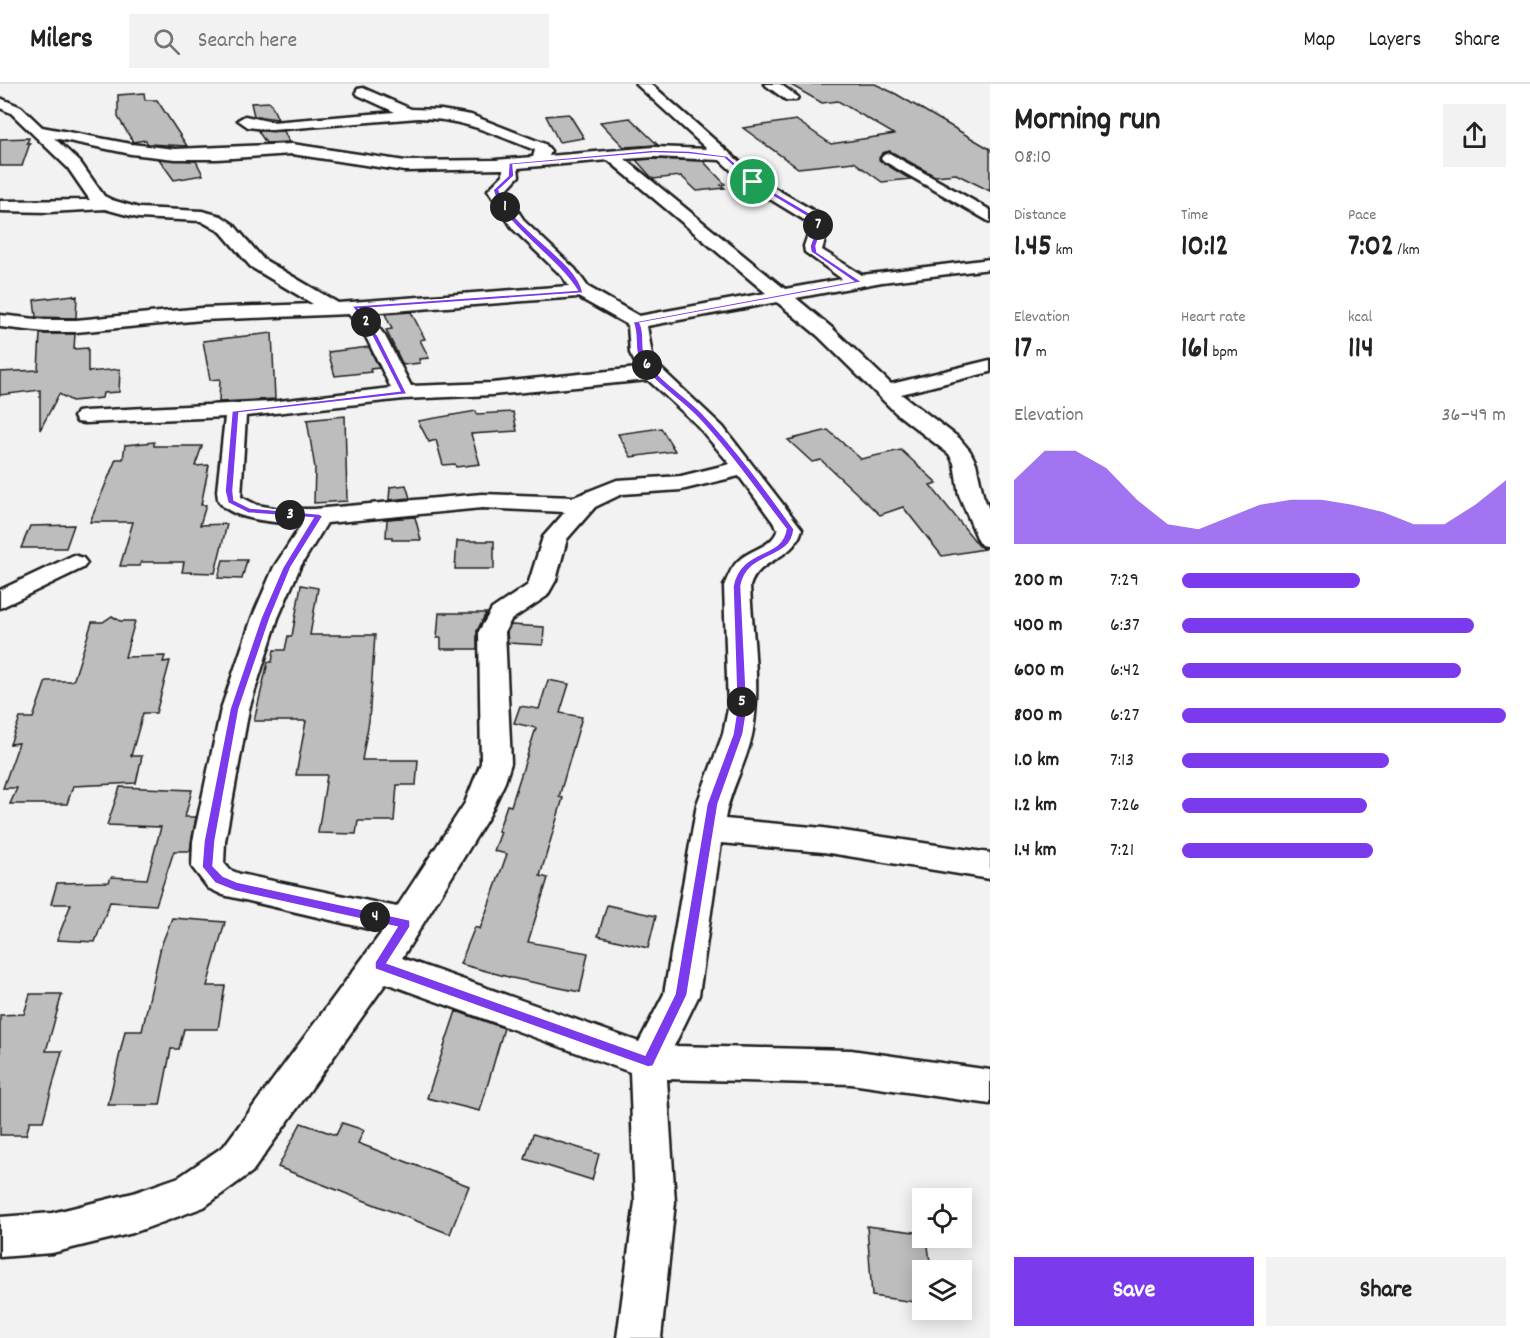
<!DOCTYPE html>
<meta charset="utf-8">
<style>
:root{--surface:#fff;--page:#f2f2f2;--text:#222;--muted:#767676;--line:#e0e0e0;--accent:#7c3aed}
body{margin:0;font-family:Dekko,sans-serif;background:var(--page);color:var(--text);height:100vh;display:flex;flex-direction:column;font-size:22px;white-space:nowrap}
*{box-sizing:border-box;margin:0}
p{font-size:20px;color:var(--muted)}
.icon{flex:none;width:33px;height:33px;fill:none;stroke:currentColor;stroke-width:2;stroke-linecap:round;stroke-linejoin:round}
.map{position:relative;flex:1;overflow:hidden}
.drawer{display:flex;flex-direction:column;background:var(--surface);width:540px}
.drawer>*{flex:none}
.fabs{position:absolute;left:912px;top:1104px;display:grid;gap:12px}
.fabs a{display:grid;place-items:center;width:60px;height:60px;border-radius:0px;background:var(--surface);box-shadow:0 3px 15px #0003;font-size:30px}
.pin{position:absolute;display:grid;place-items:center;width:51px;height:51px;color:#fff;margin:-26px;border:3px solid #fff;border-radius:50%;box-shadow:0 2px 6px #0007}
.km{position:absolute;width:30px;height:30px;margin:-15px;border-radius:50%;background:#222;color:#fff;font-size:16px;line-height:30px;text-align:center}
.round{display:grid;place-items:center;flex:none;width:63px;height:63px;border-radius:0px;background:var(--page)}
.head{display:flex;align-items:center;justify-content:space-between;height:102px;padding:0 24px}
h1{font-size:33px;font-weight:700;line-height:45px}
.metrics{display:grid;grid-template-columns:repeat(3,1fr);gap:9px;height:102px;padding:6px 24px}
.metrics div{display:grid;align-content:center}
.metrics b{font-size:30px;font-weight:700}
.metrics small{font-size:16px;font-weight:400}
.metrics p{font-size:16px}
.chart{height:168px;padding:12px 24px}
.chart p{display:flex;justify-content:space-between}
.chart svg{width:100%;height:108px;margin-top:6px;fill:var(--accent);opacity:.7}
.primary-button{display:flex;gap:12px;margin-top:auto;padding:12px 24px}
.primary-button a{flex:1;height:69px;border-radius:0px;background:var(--accent);color:#fff;font-size:24px;font-weight:700;line-height:69px;text-align:center}
.primary-button a+a{background:var(--page);color:var(--text)}
ul{padding:0 24px;list-style:none;font-size:20px}
li{display:grid;grid-template-columns:96px 72px 1fr;align-items:center;height:45px}
li i{height:15px;border-radius:8px;background:var(--accent)}
header{display:flex;align-items:center;gap:36px;box-sizing:border-box;height:84px;padding:0 30px;background:var(--surface);border-bottom:2px solid var(--line)}
header strong{font-size:28px}
nav{display:flex;gap:33px;margin-inline-start:auto;font-size:21px}
.search{width:420px;height:54px;background:var(--page);display:flex;align-items:center;gap:15px;box-sizing:border-box;padding:0 21px;border-radius:0px;color:var(--muted);font-size:22px}
main{display:flex;flex:1;min-height:0}
.map>svg:first-child{display:block}
.building{fill:#bdbdbd;stroke:#1c1c1c;stroke-width:1.5}
.lines{fill:none;stroke-linecap:round;stroke-linejoin:round}
.minor-casing{stroke:#1c1c1c;stroke-width:5}
.minor{fill:#fff;fill-rule:evenodd}
.route{fill:#7c3aed;stroke:#fff;stroke-width:1.5;fill-rule:evenodd}
</style>
<header>
<strong>Milers</strong>
<div class="search"><svg class="icon" aria-label="search" viewBox="0 0 24 24"><circle cx="10" cy="10" r="6"/><path d="M15 15l6 6"/></svg>Search here</div>
<nav><a>Map</a><a>Layers</a><a>Share</a></nav>
</header>
<main>
<div class="map">
<svg width="990" height="1254" viewBox="0 0 990 1254">
<rect width="100%" height="100%" fill="#f2f2f2"/>
<filter id="ink" filterUnits="userSpaceOnUse"><feTurbulence type="fractalNoise" baseFrequency=".0167" numOctaves="2"/><feDisplacementMap in="SourceGraphic" scale="12" xChannelSelector="R" yChannelSelector="G"/><feConvolveMatrix kernelMatrix="1 2 1 2 8 2 1 2 1" color-interpolation-filters="sRGB"/></filter>
<g filter="url(#ink)">
<!-- building -->
<path class="building" d="M 789,0 L 875,0 L 896,10 L 990,65 L 990,107 L 956,90 L 935,92 L 890,67 L 882,69 L 879,76 L 910,95 L 882,98 L 854,78 L 798,84 L 743,44 L 796,36 L 831,60 L 894,50 L 838,17 L 822,19 Z
M 144,9 L 145,16 L 157,16 L 187,62 L 148,60 L 145,56 L 133,58 L 118,33 L 118,11 Z
M 270,18 L 278,35 L 254,32 L 251,19 Z
M 569,30 L 584,54 L 559,58 L 546,32 Z
M 630,34 L 658,61 L 624,63 L 600,38 Z
M 258,47 L 284,47 L 289,58 L 266,59 Z
M 29,54 L 27,59 L 30,59 L 22,82 L 0,82 L 0,55 Z
M 159,75 L 196,77 L 203,91 L 174,96 Z
M 654,75 L 703,77 L 725,100 L 721,101 L 725,104 L 697,107 L 681,92 L 653,95 L 636,76 Z
M 73,211 L 74,213 L 77,212 L 76,234 L 36,233 L 34,216 Z
M 411,228 L 425,255 L 420,256 L 429,274 L 419,275 L 420,279 L 403,281 L 386,246 L 392,245 L 385,230 Z
M 272,249 L 275,315 L 219,318 L 220,295 L 210,296 L 203,257 Z
M 40,250 L 75,250 L 74,265 L 88,264 L 88,288 L 120,285 L 119,308 L 103,309 L 102,314 L 72,317 L 59,310 L 40,346 L 40,306 L 0,311 L 0,288 L 38,286 Z
M 369,263 L 379,284 L 370,285 L 371,288 L 335,292 L 328,268 Z
M 476,327 L 477,330 L 513,328 L 517,347 L 471,350 L 480,380 L 456,383 L 455,380 L 443,381 L 436,356 L 429,358 L 418,337 Z
M 345,332 L 347,417 L 314,419 L 315,384 L 307,336 Z
M 661,344 L 675,367 L 631,373 L 618,350 Z
M 828,346 L 861,375 L 901,366 L 937,399 L 930,401 L 979,462 L 984,465 L 942,472 L 903,423 L 880,431 L 821,376 L 812,378 L 788,356 Z
M 154,358 L 154,362 L 202,362 L 195,382 L 209,381 L 201,421 L 206,421 L 200,441 L 227,440 L 215,489 L 182,488 L 184,478 L 141,478 L 140,482 L 120,482 L 133,438 L 90,438 L 116,375 L 123,375 L 125,361 Z
M 406,401 L 410,414 L 389,416 L 390,403 Z
M 415,433 L 421,456 L 392,456 L 392,453 L 386,453 L 387,435 Z
M 74,441 L 66,464 L 21,464 L 30,442 Z
M 457,457 L 494,457 L 494,485 L 455,485 Z
M 223,476 L 247,476 L 242,495 L 218,494 Z
M 301,501 L 318,504 L 310,551 L 375,551 L 369,637 L 362,676 L 418,676 L 416,701 L 397,701 L 394,737 L 358,737 L 356,750 L 318,749 L 327,691 L 296,691 L 306,637 L 254,637 L 268,578 L 272,578 L 274,566 L 285,566 L 288,552 L 292,552 Z
M 439,529 L 486,529 L 477,547 L 477,565 L 441,565 L 441,554 L 437,554 Z
M 112,532 L 120,537 L 135,537 L 125,573 L 165,572 L 163,578 L 170,577 L 156,629 L 143,629 L 131,672 L 142,672 L 136,699 L 73,702 L 67,720 L 10,720 L 17,704 L 3,704 L 19,659 L 10,660 L 20,634 L 33,634 L 46,597 L 71,597 L 74,595 L 92,538 L 103,538 Z
M 511,541 L 544,543 L 543,561 L 508,559 L 507,548 Z
M 548,596 L 569,600 L 560,629 L 582,633 L 559,713 L 563,714 L 540,792 L 548,794 L 528,858 L 588,869 L 580,908 L 512,894 L 460,880 L 475,843 L 480,845 L 507,770 L 494,767 L 501,748 L 498,747 L 507,721 L 511,722 L 536,644 L 514,639 L 520,622 L 539,625 Z
M 120,703 L 192,706 L 185,733 L 196,733 L 190,767 L 174,767 L 156,821 L 110,818 L 95,858 L 57,856 L 71,820 L 51,820 L 57,799 L 109,798 L 111,793 L 147,795 L 161,743 L 107,741 Z
M 607,821 L 656,832 L 648,864 L 598,852 Z
M 172,834 L 225,838 L 207,902 L 225,902 L 218,945 L 184,945 L 179,965 L 171,965 L 160,1021 L 108,1021 L 125,947 L 142,947 L 161,862 Z
M 30,910 L 62,910 L 46,967 L 62,967 L 43,1037 L 30,1037 L 26,1051 L 0,1051 L 0,931 L 24,930 Z
M 456,927 L 504,944 L 480,1027 L 427,1014 Z
M 301,1039 L 336,1051 L 342,1039 L 364,1046 L 358,1059 L 469,1102 L 450,1150 L 278,1083 Z
M 533,1050 L 599,1070 L 592,1096 L 525,1075 Z
M 867,1142 L 922,1149 L 922,1154 L 927,1154 L 931,1186 L 922,1186 L 922,1219 L 872,1212 Z"/>
<g class="lines">
<!-- minor casing -->
<g class="minor-casing">
<path id="minor" d="M 636,0 L 651,0 L 759,95 L 819,130 L 828,145 L 822,166 L 862,191 L 990,175 L 990,185 L 882,198 L 796,214 L 832,244 L 891,300 L 990,276 L 990,288 L 901,310 L 959,354 L 970,367 L 976,379 L 983,411 L 990,428 L 990,463 L 981,461 L 978,456 L 959,411 L 954,379 L 949,370 L 896,329 L 818,252 L 777,218 L 647,242 L 653,277 L 723,343 L 802,445 C 793,478 760,472 750,502 C 752,549 761,600 753,646 C 748,677 730,704 725,735 L 823,744 L 990,769 L 990,795 L 823,768 L 721,759 L 699,911 L 674,962 L 851,966 L 990,986 L 990,1020 L 851,1000 L 667,995 L 675,1118 L 661,1254 L 617,1254 L 635,1118 L 630,988 L 386,899 L 252,1088 L 204,1123 L 133,1149 L 52,1169 L 0,1173 L 0,1133 L 52,1129 L 133,1109 L 179,1093 L 224,1062 L 382,848 L 223,811 L 208,804 L 192,783 L 193,757 L 221,625 L 252,534 L 274,483 L 302,440 C 281,439 236,437 221,420 C 217,417 218,412 217,407 L 225,333 L 85,339 L 77,338 L 74,333 L 77,328 L 85,327 L 270,318 L 391,304 L 366,253 L 349,230 L 202,236 L 76,248 L 45,248 L 0,243 L 0,231 L 45,236 L 76,236 L 202,224 L 313,220 L 251,183 L 221,148 L 201,137 L 138,134 L 105,125 L 49,128 L 0,127 L 0,117 L 90,116 L 68,84 L 11,29 L 0,24 L 0,14 L 21,23 L 42,43 L 131,60 L 175,65 L 292,60 L 405,77 L 495,76 L 533,73 L 535,66 C 493,50 465,35 418,34 L 272,46 L 248,43 L 238,36 L 245,32 L 272,38 L 395,28 L 358,11 L 356,8 L 358,5 L 363,4 L 411,25 L 441,26 L 471,31 L 545,60 L 551,67 L 549,72 L 654,63 L 707,65 ZM 54,54 L 131,70 L 175,75 L 217,75 L 292,70 L 405,87 L 503,85 L 503,91 L 488,106 L 513,145 L 562,192 L 569,202 L 338,219 L 263,175 L 233,140 L 221,132 L 202,127 L 139,124 L 112,116 L 104,112 L 80,78 ZM 654,73 L 720,76 L 747,101 L 806,137 L 810,145 L 804,162 L 805,168 L 842,195 L 785,205 L 625,75 ZM 608,76 L 766,209 L 639,232 L 588,203 L 575,185 L 525,138 L 505,107 L 519,92 L 518,84 ZM 578,213 L 628,241 L 630,269 L 638,284 L 492,299 L 411,302 L 385,252 L 367,229 ZM 648,296 L 696,340 L 730,380 L 681,392 L 617,396 L 574,413 L 482,410 L 314,425 L 280,425 L 257,421 L 241,413 L 246,332 L 404,315 L 492,311 ZM 739,392 L 778,445 C 772,464 751,464 738,477 C 731,484 728,493 724,502 L 728,625 L 723,650 L 697,720 L 664,910 L 639,958 L 402,874 L 489,732 L 505,698 L 511,679 L 505,547 L 511,536 L 547,512 L 556,496 L 567,455 L 595,423 L 622,410 L 681,406 ZM 482,424 L 565,428 L 543,453 L 528,501 L 492,525 L 479,547 L 481,679 L 465,719 L 397,823 L 240,790 L 230,786 L 224,779 L 225,757 L 249,625 L 278,534 L 300,483 L 327,439 Z
M 764,0 L 780,0 L 798,13 L 796,16 L 786,16 Z
M 889,69 L 990,126 L 990,138 L 884,77 L 881,74 L 884,71 Z
M 74,471 L 83,474 L 87,479 L 83,484 L 0,524 L 0,506 Z"/>
</g>
<!-- minor -->
<use href="#minor" class="minor"/>
</g>
</g>
<!-- route -->
<path class="route" d="M 654,66 L 689,67 L 727,72 L 755,97 L 815,132 L 822,145 L 816,162 L 817,168 L 862,198 L 640,239 C 646,251 640,264 646,275 C 659,297 685,311 702,329 C 736,365 766,406 794,445 C 791,478 748,466 741,502 L 747,625 L 743,650 L 718,720 L 687,911 L 653,982 L 648,983 L 375,885 L 375,878 L 397,843 L 235,807 L 215,799 L 202,783 L 204,757 L 230,625 L 261,534 L 283,483 L 313,434 L 248,429 L 228,419 L 225,407 L 232,327 L 400,307 L 372,252 L 352,222 L 577,206 C 556,172 504,143 493,106 L 508,92 L 509,79 ZM 654,69 L 689,70 L 724,74 L 751,99 L 811,135 L 816,145 L 810,162 L 811,168 L 853,197 L 633,238 C 639,251 633,266 640,278 C 655,301 682,316 700,336 C 732,370 758,409 786,445 C 782,475 741,463 733,502 L 737,625 L 733,650 L 707,720 L 675,910 L 645,971 L 387,879 L 410,843 L 410,836 L 237,798 L 223,792 L 213,782 L 215,757 L 239,625 L 270,534 L 291,483 L 323,432 L 319,430 L 250,424 L 234,416 L 233,407 L 239,329 L 407,310 L 378,252 L 359,225 L 583,209 C 577,175 511,146 499,106 L 514,92 L 513,81 Z"/>
</svg>
<div class="fabs">
<a><svg class="icon" aria-label="locate" viewBox="0 0 24 24"><circle cx="12" cy="12" r="6"/><path d="M12 2v4M12 18v4M2 12h4M18 12h4"/></svg></a>
<a><svg class="icon" aria-label="layers" viewBox="0 0 24 24"><path d="M12 4l9 5-9 5-9-5zM3 14l9 5 9-5"/></svg></a>
</div>
<div class="pin" style="left:753px;top:98px;background:#1e9e55"><svg class="icon" aria-label="arrive" viewBox="0 0 24 24"><path d="M6 21V4h12l-3 4 3 4H6"/></svg></div>
<b class="km" style="left:505px;top:123px">1</b>
<b class="km" style="left:366px;top:238px">2</b>
<b class="km" style="left:290px;top:431px">3</b>
<b class="km" style="left:375px;top:833px">4</b>
<b class="km" style="left:742px;top:618px">5</b>
<b class="km" style="left:647px;top:281px">6</b>
<b class="km" style="left:818px;top:141px">7</b>
</div>
<section class="drawer">
<div class="head"><div><h1>Morning run</h1><p>08:10</p></div><a class="round"><svg class="icon" aria-label="share" viewBox="0 0 24 24"><path d="M12 15V3M7 8l5-5 5 5M5 13v7h14v-7"/></svg></a></div>
<div class="metrics">
<div><p>Distance</p><b>1.45<small> km</small></b></div>
<div><p>Time</p><b>10:12</b></div>
<div><p>Pace</p><b>7:02<small> /km</small></b></div>
</div>
<div class="metrics">
<div><p>Elevation</p><b>17<small> m</small></b></div>
<div><p>Heart rate</p><b>161<small> bpm</small></b></div>
<div><p>kcal</p><b>114</b></div>
</div>
<div class="chart"><p><span>Elevation</span>36–49 m</p>
<svg viewBox="0 0 160 44" preserveAspectRatio="none"><path d="M0 44V18L10 6L20 6L30 13L40 26L50 36L60 38L70 33L80 28L90 26L100 26L110 28L120 31L130 36L140 36L150 28L160 18V44z"/></svg>
</div>
<ul>
<li><b>200 m</b>7:29<i style="width:55%"></i></li>
<li><b>400 m</b>6:37<i style="width:90%"></i></li>
<li><b>600 m</b>6:42<i style="width:86%"></i></li>
<li><b>800 m</b>6:27<i style="width:100%"></i></li>
<li><b>1.0 km</b>7:13<i style="width:64%"></i></li>
<li><b>1.2 km</b>7:26<i style="width:57%"></i></li>
<li><b>1.4 km</b>7:21<i style="width:59%"></i></li>
</ul>
<div class="primary-button"><a>Save</a><a>Share</a></div>
</section>
</main>
